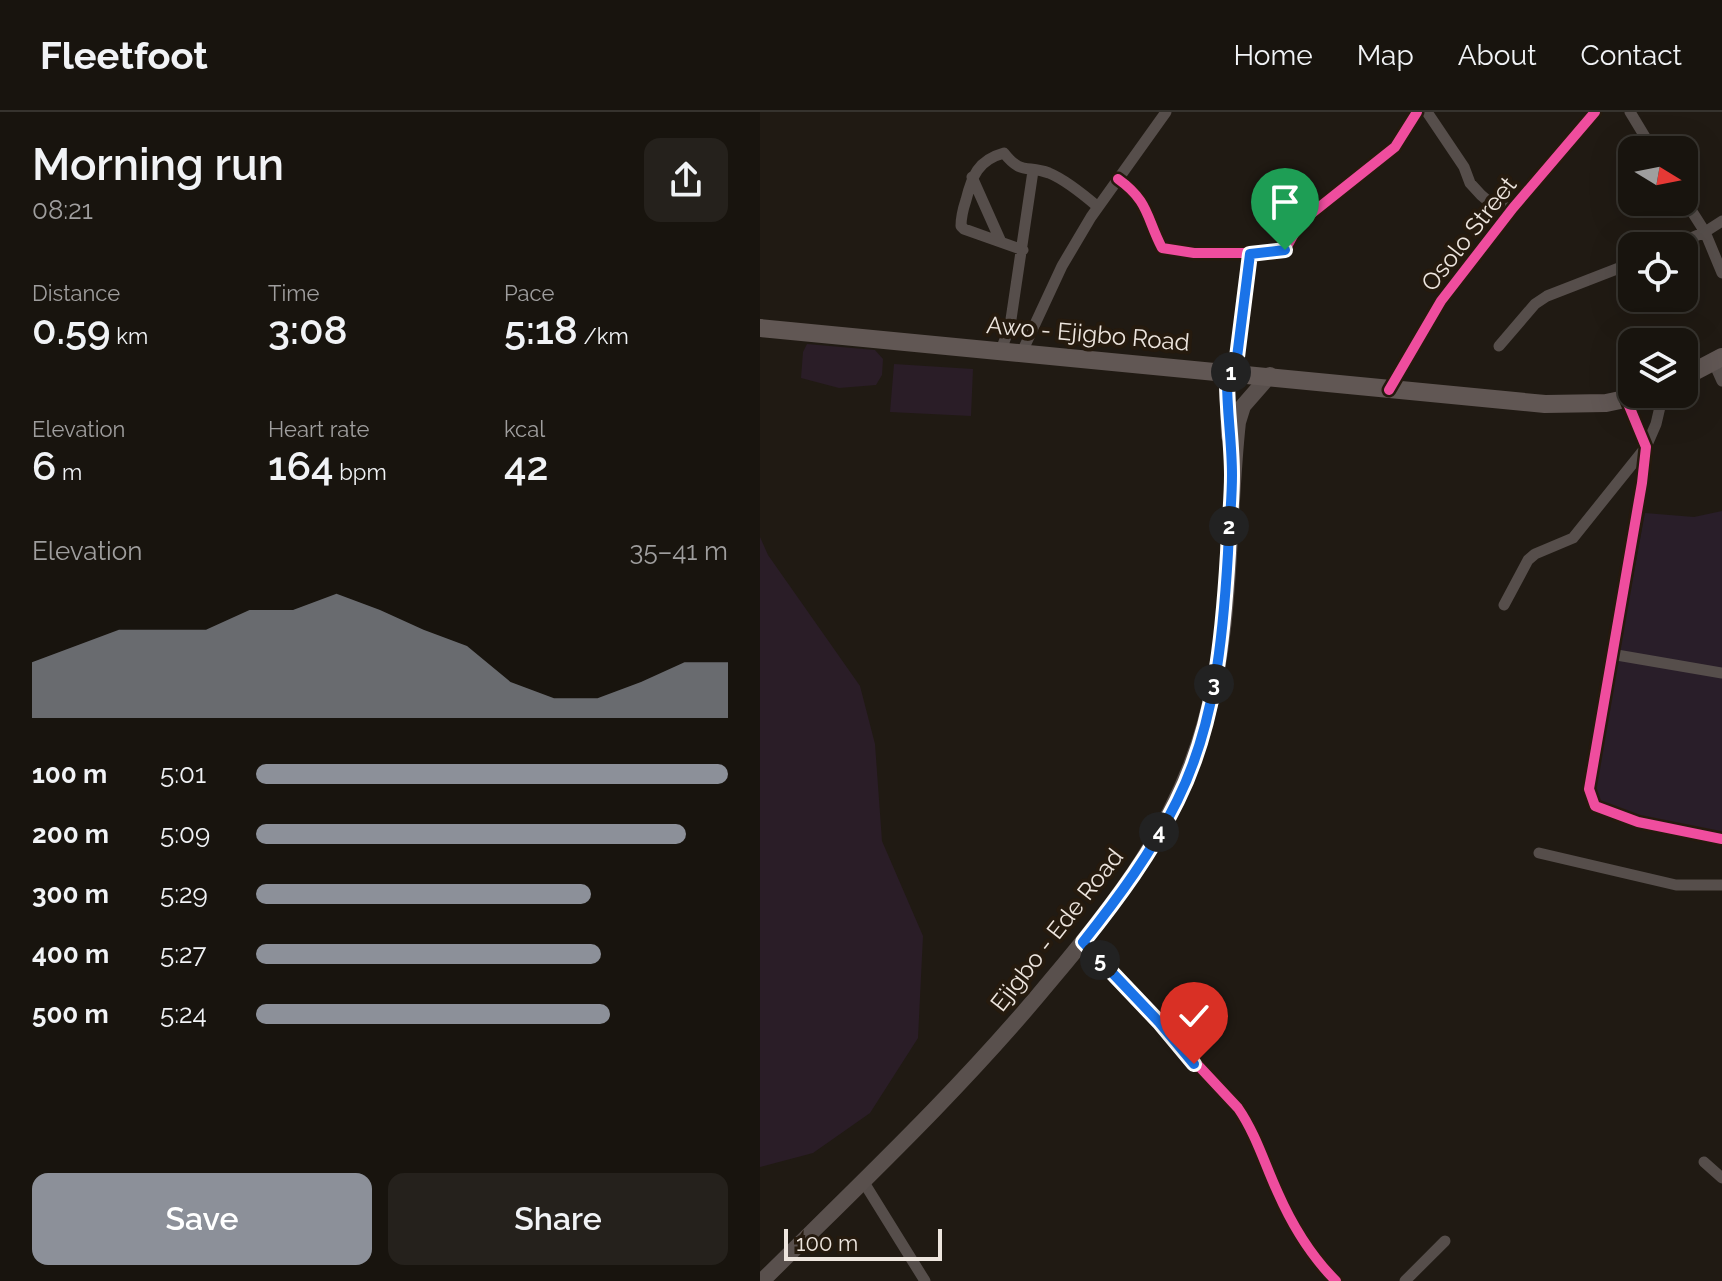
<!DOCTYPE html>
<meta charset="utf-8">
<style>
:root{--surface:#18140e;--page:#25211c;--text:#f1f3f6;--muted:#9f9e9e;--line:#36332e;--accent:#8c9099}
body{margin:0;font-family:Raleway,sans-serif;background:var(--page);color:var(--text);height:100vh;display:flex;flex-direction:column;font-size:30px;white-space:nowrap}
*{box-sizing:border-box;margin:0}
p{font-size:26px;color:var(--muted)}
.icon{flex:none;width:44px;height:44px;fill:none;stroke:currentColor;stroke-width:2;stroke-linecap:round;stroke-linejoin:round}
.map{position:relative;flex:1;overflow:hidden}
.drawer{display:flex;flex-direction:column;background:var(--surface);width:760px}
.drawer>*{flex:none}
.needle{width:52px;rotate:100deg}
.controls{position:absolute;left:858px;top:24px;display:grid;gap:16px}
.controls a{display:grid;place-items:center;width:80px;height:80px;border-radius:16px;background:var(--surface);box-shadow:0 8px 32px #0002,0 0 0 2px var(--line);font-size:40px}
.scale{position:absolute;left:24px;bottom:20px;width:158px;box-sizing:border-box;padding-left:8px;border:4px solid #ede5de;border-top:0;font-size:22px;line-height:28px;white-space:nowrap;color:#ede5de;-webkit-text-stroke:6px #251a0e;paint-order:stroke}
.pin{position:absolute;display:grid;place-items:center;width:68px;height:68px;color:#fff;margin:-82px -34px;border-radius:50% 50% 50% 0;rotate:-45deg;box-shadow:0 0 8px #0007}
.pin .icon{rotate:45deg}
.km{position:absolute;width:40px;height:40px;margin:-20px;border-radius:50%;background:#222;color:#fff;font-size:22px;line-height:40px;text-align:center}
.round{display:grid;place-items:center;flex:none;width:84px;height:84px;border-radius:16px;background:var(--page)}
.overview{display:flex;align-items:center;justify-content:space-between;height:136px;padding:0 32px}
h1{font-size:44px;font-weight:600;line-height:60px}
.stats{display:grid;grid-template-columns:repeat(3,1fr);gap:12px;height:136px;padding:8px 32px}
.stats div{display:grid;align-content:center}
.stats b{font-size:40px;font-weight:600}
.stats small{font-size:22px;font-weight:400}
.stats p{font-size:22px}
.chart{height:224px;padding:16px 32px}
.chart p{display:flex;justify-content:space-between}
.chart svg{width:100%;height:144px;margin-top:8px;fill:var(--accent);opacity:.7}
.primary-button{display:flex;gap:16px;margin-top:auto;padding:16px 32px}
.primary-button a{flex:1;height:92px;border-radius:16px;background:var(--accent);color:#fff;font-size:32px;font-weight:600;line-height:92px;text-align:center}
.primary-button a+a{background:var(--page);color:var(--text)}
ul{padding:0 32px;list-style:none;font-size:26px}
li{display:grid;grid-template-columns:128px 96px 1fr;align-items:center;height:60px}
li i{height:20px;border-radius:10px;background:var(--accent)}
header{display:flex;align-items:center;gap:48px;box-sizing:border-box;height:112px;padding:0 40px;background:var(--surface);border-bottom:2px solid var(--line)}
header strong{font-size:38px}
nav{display:flex;gap:44px;margin-inline-start:auto;font-size:28px}
main{display:flex;flex:1;min-height:0}
.map>svg:first-child{display:block}
.commercial{fill:#2a1d27}
.education{fill:#291e29}
.lines{fill:none;stroke-linecap:round;stroke-linejoin:round}
.street{stroke:#564e4b;stroke-width:11}
.secondary{stroke:#59504d;stroke-width:16}
.primary{stroke:#615754;stroke-width:18}
.cycleway-casing{stroke:#251a0e;stroke-width:15}
.cycleway{stroke:#ef4d9e;stroke-width:10}
.route-casing{stroke:#fff;stroke-width:16}
.route{stroke:#1a73e8;stroke-width:10}
.labels{text-anchor:middle;stroke-width:8;stroke-linejoin:round;paint-order:stroke}
.street-label{font-size:24px;fill:#ede5de;stroke:#251a0e}
</style>
<header>
<strong>Fleetfoot</strong>
<nav><a>Home</a><a>Map</a><a>About</a><a>Contact</a></nav>
</header>
<main>
<section class="drawer">
<div class="overview"><div><h1>Morning run</h1><p>08:21</p></div><a class="round"><svg class="icon" aria-label="share" viewBox="0 0 24 24"><path d="M12 15V3M7 8l5-5 5 5M5 13v7h14v-7"/></svg></a></div>
<div class="stats">
<div><p>Distance</p><b>0.59<small> km</small></b></div>
<div><p>Time</p><b>3:08</b></div>
<div><p>Pace</p><b>5:18<small> /km</small></b></div>
</div>
<div class="stats">
<div><p>Elevation</p><b>6<small> m</small></b></div>
<div><p>Heart rate</p><b>164<small> bpm</small></b></div>
<div><p>kcal</p><b>42</b></div>
</div>
<div class="chart"><p><span>Elevation</span>35–41 m</p>
<svg viewBox="0 0 160 44" preserveAspectRatio="none"><path d="M0 44V27L10 22L20 17L30 17L40 17L50 11L60 11L70 6L80 11L90 17L100 22L110 33L120 38L130 38L140 33L150 27L160 27V44z"/></svg>
</div>
<ul>
<li><b>100 m</b>5:01<i style="width:100%"></i></li>
<li><b>200 m</b>5:09<i style="width:91%"></i></li>
<li><b>300 m</b>5:29<i style="width:71%"></i></li>
<li><b>400 m</b>5:27<i style="width:73%"></i></li>
<li><b>500 m</b>5:24<i style="width:75%"></i></li>
</ul>
<div class="primary-button"><a>Save</a><a>Share</a></div>
</section>
<div class="map">
<svg width="962" height="1169" viewBox="0 0 962 1169">
<rect width="100%" height="100%" fill="#201a13"/>
<!-- commercial -->
<path class="commercial" d="M 47,232 L 115,238 L 123,247 L 122,263 L 116,273 L 79,276 L 41,266 L 43,240 Z
M 134,252 L 213,257 L 211,304 L 130,300 Z
M 0,425 L 8,443 L 100,574 L 115,632 L 122,729 L 163,824 L 158,926 L 110,1001 L 53,1041 L 0,1055 Z"/>
<!-- education -->
<path class="education" d="M 962,399 L 962,724 L 864,704 L 835,688 L 833,678 L 885,401 L 934,405 Z"/>
<g class="lines">
<!-- street -->
<path class="street" d="M 667,0 L 704,55 L 710,71 L 721,83 L 734,94 L 753,96
M 870,0 L 893,38
M 212,65 L 241,130
M 358,67 C 389,89 386,105 402,136 L 434,141 L 517,141 L 525,138 L 536,118 L 547,105 L 635,35 L 657,0
M 924,87 L 945,120 L 962,161
M 912,134 L 945,120 L 962,109
M 263,138 L 204,117 L 201,114 C 201,105 203,97 206,88 C 212,64 218,48 244,41 C 261,63 267,53 289,61 C 306,68 324,83 338,95
M 739,234 L 775,192 L 787,184 L 872,151
M 241,238 L 250,214 L 273,59
M 262,240 L 302,154 L 331,105 L 406,0
M 953,249 L 962,269
M 475,261 L 490,142
M 629,278 L 681,189 L 753,96 L 835,0
M 867,289 L 886,335 L 882,371 L 829,677 L 835,694 L 878,710 L 962,727
M 744,493 L 768,448 L 775,442 L 813,426 L 886,335 L 896,312 L 903,282
M 851,542 L 962,561
M 779,741 L 916,773 L 962,773
M 323,830 L 478,996 C 496,1022 505,1053 518,1081 C 533,1115 550,1143 576,1169
M 944,1050 L 962,1066
M 103,1069 L 165,1169
M 645,1169 L 685,1129"/>
<!-- secondary -->
<path class="secondary" d="M 467,260 L 469,324
M 2,1169 C 101,1071 202,976 291,868 C 358,789 417,712 445,611 C 473,513 467,410 478,310 L 483,294 L 510,263"/>
<!-- primary -->
<path class="primary" d="M 0,216 L 785,292 L 846,291 L 889,282
M 924,265 L 962,245"/>
<!-- cycleway casing -->
<g class="cycleway-casing">
<path id="cycleway" d="M 358,67 C 389,89 386,105 402,136 L 434,141 L 517,141 L 525,138 L 536,118 L 547,105 L 635,35 L 657,0
M 629,278 L 681,189 L 753,96 L 835,0
M 867,289 L 886,335 L 882,371 L 829,677 L 835,694 L 878,710 L 962,727
M 323,830 L 478,996 C 496,1022 505,1053 518,1081 C 533,1115 550,1143 576,1169"/>
</g>
<!-- cycleway -->
<use href="#cycleway" class="cycleway"/>
</g>
<g class="lines">
<!-- route casing -->
<g class="route-casing">
<path id="route" d="M 434,952 L 399,910 L 323,830 C 358,786 392,740 417,689 C 455,613 463,526 468,441 C 469,415 472,389 472,363 C 472,328 466,294 467,260 L 475,261 L 490,142 L 525,138"/>
</g>
<!-- route -->
<use href="#route" class="route"/>
</g>
<g class="labels">
<!-- street labels -->
<g class="street-label">
<text transform="translate(709 122) rotate(-52)" y="8">Osolo Street</text>
<text transform="translate(328 222) rotate(5)" y="8">Awo - Ejigbo Road</text>
<text transform="translate(297 818) rotate(-52)" y="8">Ejigbo - Ede Road</text>
</g>
</g>
</svg>
<div class="controls">
<a><svg class="needle" viewBox="-14 -14 28 28"><path d="M0-13l5 13h-10z" fill="#e53935"/><path d="M0 13l5-13h-10z" fill="#9f9e9e"/></svg></a>
<a><svg class="icon" aria-label="locate" viewBox="0 0 24 24"><circle cx="12" cy="12" r="6"/><path d="M12 2v4M12 18v4M2 12h4M18 12h4"/></svg></a>
<a><svg class="icon" aria-label="layers" viewBox="0 0 24 24"><path d="M12 4l9 5-9 5-9-5zM3 14l9 5 9-5"/></svg></a>
</div>
<div class="scale">100 m</div>
<div class="pin" style="left:525px;top:138px;background:#1e9e55"><svg class="icon" aria-label="arrive" viewBox="0 0 24 24"><path d="M6 21V4h12l-3 4 3 4H6"/></svg></div>
<div class="pin" style="left:434px;top:952px;background:#d93025"><svg class="icon" aria-label="check" viewBox="0 0 24 24"><path d="M5 12l5 5 9-10"/></svg></div>
<b class="km" style="left:471px;top:260px">1</b>
<b class="km" style="left:469px;top:414px">2</b>
<b class="km" style="left:454px;top:572px">3</b>
<b class="km" style="left:399px;top:720px">4</b>
<b class="km" style="left:340px;top:848px">5</b>
</div>
</main>
